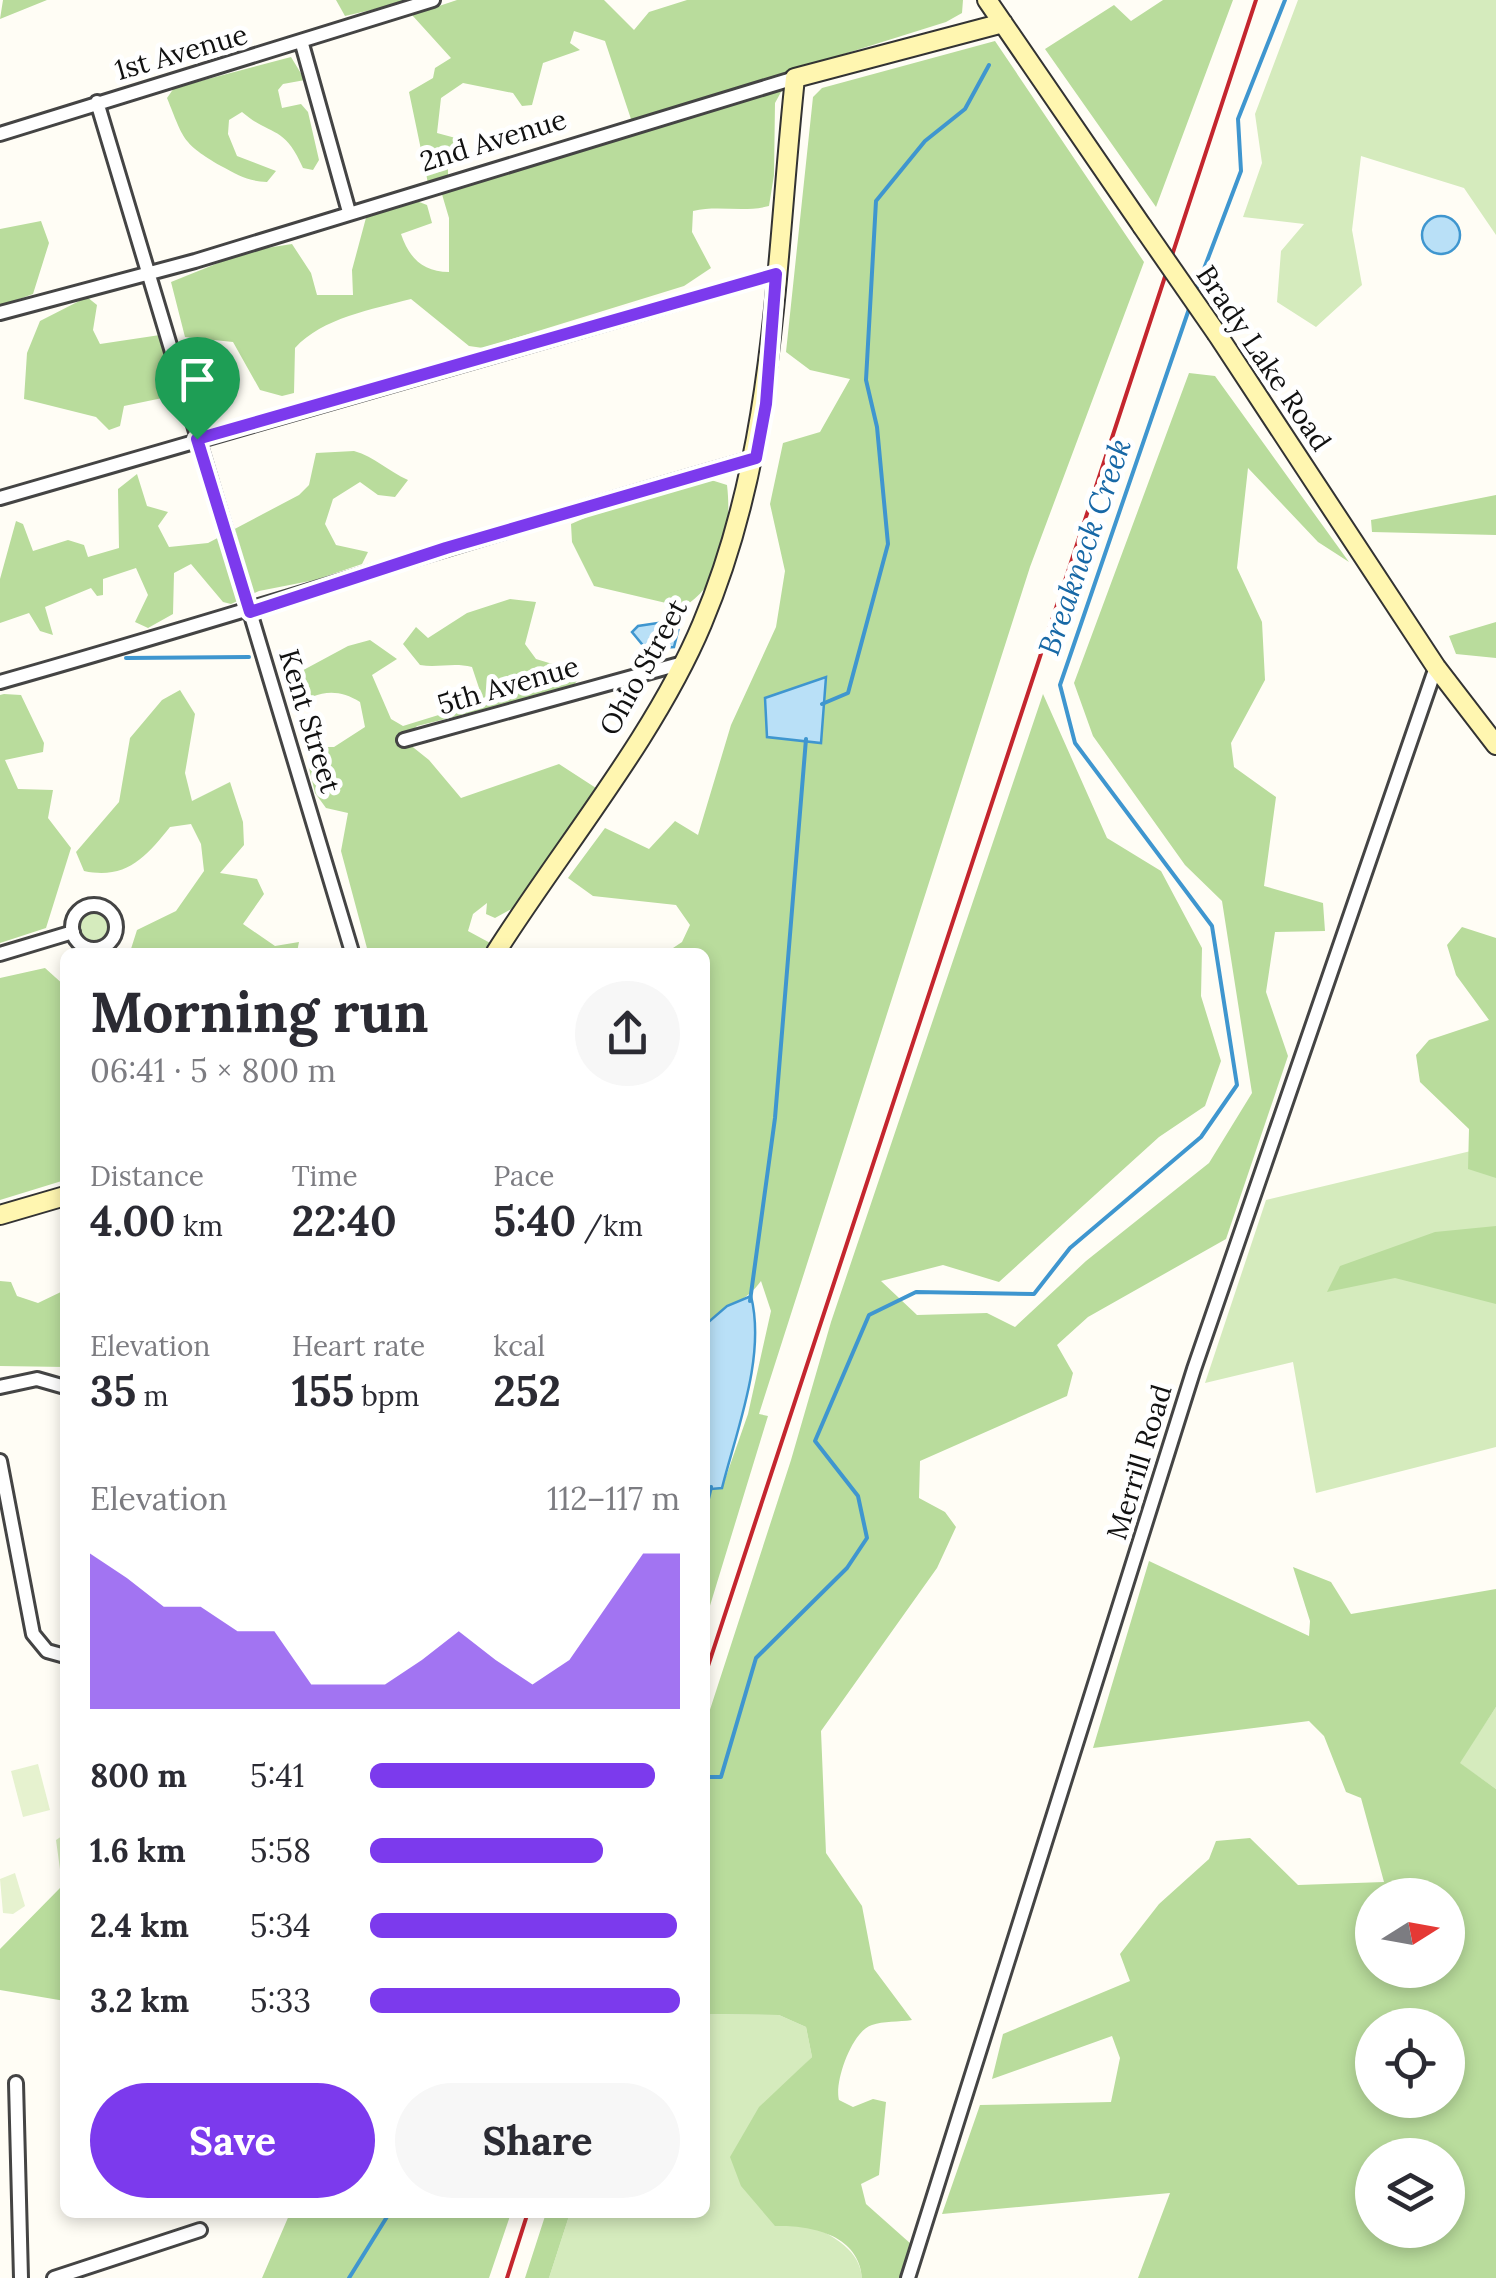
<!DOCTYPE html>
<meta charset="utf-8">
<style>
:root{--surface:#fff;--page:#f7f7f7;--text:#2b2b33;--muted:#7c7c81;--accent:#7c3aed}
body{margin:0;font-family:Lora,serif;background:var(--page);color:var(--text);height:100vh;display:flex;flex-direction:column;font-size:38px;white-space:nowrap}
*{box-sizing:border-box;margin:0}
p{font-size:32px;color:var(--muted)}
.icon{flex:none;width:55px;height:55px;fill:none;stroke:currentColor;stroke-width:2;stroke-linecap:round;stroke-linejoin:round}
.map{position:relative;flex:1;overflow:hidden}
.details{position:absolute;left:60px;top:948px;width:650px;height:1270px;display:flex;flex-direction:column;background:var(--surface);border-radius:15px;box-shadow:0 5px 15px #0003}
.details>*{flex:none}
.needle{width:65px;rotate:79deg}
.tools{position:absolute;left:1355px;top:1878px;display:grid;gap:20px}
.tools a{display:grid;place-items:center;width:110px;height:110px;border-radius:50%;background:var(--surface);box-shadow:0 5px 15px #0003;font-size:50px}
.pin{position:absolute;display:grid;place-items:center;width:85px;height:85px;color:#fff;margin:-102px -42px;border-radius:50% 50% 50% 0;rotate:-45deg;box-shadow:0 0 10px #0007}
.pin .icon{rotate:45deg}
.round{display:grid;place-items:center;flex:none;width:105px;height:105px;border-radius:52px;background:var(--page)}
.headline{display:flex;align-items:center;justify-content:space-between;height:170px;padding:0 30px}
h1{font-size:55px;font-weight:800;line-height:75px}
.metrics{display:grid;grid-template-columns:repeat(3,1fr);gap:15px;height:170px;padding:10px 30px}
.metrics div{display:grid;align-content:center}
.metrics b{font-size:42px;font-weight:800}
.metrics small{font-size:28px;font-weight:400}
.metrics p{font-size:28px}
.chart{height:280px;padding:20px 30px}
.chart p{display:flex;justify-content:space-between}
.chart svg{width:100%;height:180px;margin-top:10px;fill:var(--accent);opacity:.7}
.cta{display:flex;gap:20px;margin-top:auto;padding:20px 30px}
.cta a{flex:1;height:115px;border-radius:60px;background:var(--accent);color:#fff;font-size:40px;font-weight:800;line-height:115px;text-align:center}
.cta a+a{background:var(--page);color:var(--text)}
ul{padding:0 30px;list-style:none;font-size:32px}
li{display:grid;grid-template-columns:160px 120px 1fr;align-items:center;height:75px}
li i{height:25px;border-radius:12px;background:var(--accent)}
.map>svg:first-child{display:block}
.green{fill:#d5ebbd}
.forest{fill:#b9dc9c;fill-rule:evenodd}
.pitch{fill:#e6f2cf}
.water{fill:#b9e0f7;stroke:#3f96cf;stroke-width:2.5}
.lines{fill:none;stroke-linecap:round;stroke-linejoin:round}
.stream{stroke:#3f96cf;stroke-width:4}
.street-casing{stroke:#444;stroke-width:18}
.secondary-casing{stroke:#333;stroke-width:22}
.street{stroke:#fff;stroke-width:12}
.secondary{stroke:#fff6b0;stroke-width:18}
.rail{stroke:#c4262e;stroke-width:4}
.secondary-bridge-casing{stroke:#333;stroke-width:22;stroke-linecap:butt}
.secondary-bridge{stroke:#fff6b0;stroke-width:18}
.route-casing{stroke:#fff;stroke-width:20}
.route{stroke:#7c3aed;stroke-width:12}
.labels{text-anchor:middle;stroke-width:10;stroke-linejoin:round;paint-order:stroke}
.street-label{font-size:28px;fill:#111;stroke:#fff}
.water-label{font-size:30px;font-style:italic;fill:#1768a6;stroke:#fff}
</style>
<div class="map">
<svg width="1496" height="2278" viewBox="0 0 1496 2278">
<rect width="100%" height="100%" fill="#fffdf5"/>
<!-- green -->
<path class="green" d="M 1298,0 L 1496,0 L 1496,235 L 1464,188 L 1361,156 L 1352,230 L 1362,285 L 1316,327 L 1277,302 L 1281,251 L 1304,224 L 1243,217 L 1262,163 L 1255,114 Z
M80 926a15 15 0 1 1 30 0a15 15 0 1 1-30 0Z
M 1496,1145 L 1496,1447 L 1316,1493 L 1293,1362 L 1205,1383 L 1266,1200 Z
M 1496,1707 L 1496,1789 L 1459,1763 Z
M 65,1834 L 65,1906 L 56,1840 Z
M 705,2014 L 779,2015 L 806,2027 L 812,2057 L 788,2081 L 811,2225 C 834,2237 860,2250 862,2278 L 549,2278 L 570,2213 L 705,2212 Z"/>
<!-- forest -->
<path class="forest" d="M 3,0 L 47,0 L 0,19 Z
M 336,0 L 415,0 L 345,16 Z
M 457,0 L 604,0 L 634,30 L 649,12 L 687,0 L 963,0 L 962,13 L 946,22 L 793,70 L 775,103 L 774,175 L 769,206 C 743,213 719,205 693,211 L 692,232 L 711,268 L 684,286 L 483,348 L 469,346 L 411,299 C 373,309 322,318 295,348 L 294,393 L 282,396 L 260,390 L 233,342 L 185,337 L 171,282 L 248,251 L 292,244 L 311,273 L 317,295 L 353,295 L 352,270 L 367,214 L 414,200 L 427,205 L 432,223 L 401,234 C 409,258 423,272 449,272 L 449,218 L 441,191 L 636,134 L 605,41 L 574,31 L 570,43 L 580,50 L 543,63 L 532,105 L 522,106 L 513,93 L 463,83 L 441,98 L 437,133 L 463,140 L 468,151 L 463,163 L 448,169 L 448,179 L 429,188 L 409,92 L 433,78 L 435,68 L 451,58 L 412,15 Z
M 1163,0 L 1233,0 L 1156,207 L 1045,49 L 1114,5 L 1131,21 Z
M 995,41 L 1144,262 L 1030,567 L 759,1414 L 768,1416 L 705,1622 L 705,1483 L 711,1489 L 722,1488 L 748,1414 L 771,1311 L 761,1281 C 747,1301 724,1308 705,1325 L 705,952 L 667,952 L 682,942 L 690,925 L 676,905 L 593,896 L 568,878 L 605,828 L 649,849 L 675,821 L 698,835 L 731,725 L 776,627 L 785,571 L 770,504 L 783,443 L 820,432 L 850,379 L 810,370 L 786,352 L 813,97 L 822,88 Z
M 291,57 L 305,80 L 283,84 L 278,90 L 282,108 L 301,104 L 308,112 L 319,160 L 313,170 L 303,168 C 284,124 271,137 242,112 L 229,120 L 228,134 L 237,156 L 276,171 L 267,182 C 247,181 238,175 221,166 C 182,143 184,140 167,98 L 174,88 Z
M 41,221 L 49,243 L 33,294 L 0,306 L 0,229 Z
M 87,297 L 97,305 L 93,330 L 100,344 L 160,335 L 172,396 L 124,406 L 120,426 L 109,430 L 96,417 L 24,399 L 27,353 L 40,321 Z
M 1189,373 L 1215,376 L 1349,562 L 1318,542 L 1248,468 L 1237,568 L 1262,622 L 1265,680 L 1231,743 L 1234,767 L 1276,797 L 1264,886 L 1323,903 L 1325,931 L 1275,932 L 1266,992 L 1288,1056 L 1226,1239 L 1088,1317 L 1057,1345 L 1073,1373 L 1067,1396 L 920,1461 L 919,1498 L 945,1512 L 956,1527 L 937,1568 L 821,1731 L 826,1853 L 862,1906 L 874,1969 L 912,2020 C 899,2022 883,2021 872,2025 C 852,2031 834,2082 839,2100 L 853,2107 L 873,2099 L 886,2102 L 879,2175 L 861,2184 L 866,2204 L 911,2244 L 900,2278 L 862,2278 C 859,2234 810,2225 775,2226 L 741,2186 L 730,2157 L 759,2107 L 812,2057 L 806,2027 L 779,2015 L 705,2014 L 705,1725 L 791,1460 L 831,1322 L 1043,694 L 1107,838 L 1161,871 L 1202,948 L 1201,996 L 1221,1061 L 1205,1106 L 1159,1137 L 999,1282 L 943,1265 L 881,1281 L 917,1315 L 987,1313 L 1015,1327 L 1086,1261 L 1209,1163 L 1252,1093 L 1222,901 L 1185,865 L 1093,736 L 1074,683 Z
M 354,451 C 375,457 388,471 408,480 L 395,497 L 378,495 L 360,482 L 333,499 L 325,524 L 336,545 L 368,552 L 362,564 L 315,580 L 259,591 L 231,604 L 223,602 L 191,564 L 174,573 L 173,614 L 148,628 L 135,622 L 148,595 L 136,568 L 103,579 L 103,595 L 97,596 L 91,588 L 45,607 L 53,635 L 40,631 L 29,613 L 0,623 L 0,579 L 16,521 L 23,524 L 33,551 L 68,540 L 84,545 L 88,557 L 119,548 L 118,489 L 137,474 L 147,506 L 168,512 L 158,526 L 169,547 L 208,543 L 299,495 L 309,485 L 316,453 Z
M 711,480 L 727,485 C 732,527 724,584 683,607 L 594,586 L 572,542 L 571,524 L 626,500 Z
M 1496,495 L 1496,535 L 1372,532 L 1371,520 Z
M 510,599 L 536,602 L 525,644 L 536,659 L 582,673 L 572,688 L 417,726 L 404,740 L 429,760 L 461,798 L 559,764 L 596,788 L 517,906 L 495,918 L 486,914 L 487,903 L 473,914 L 468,931 L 492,944 L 489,952 L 368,952 L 341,851 L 348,813 L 326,808 L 315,793 L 307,760 L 320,747 L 334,747 L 365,727 L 360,702 C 337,687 316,691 294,707 L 283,681 L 348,646 L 370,640 L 397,659 L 372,675 L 391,719 L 403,726 L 458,709 L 479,688 L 472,667 C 453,662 439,668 420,665 L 403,644 L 416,627 L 428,638 L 467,613 Z
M 1496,622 L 1496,658 L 1456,654 L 1449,636 Z
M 180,690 L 195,714 L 185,773 L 192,801 L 230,782 L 243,822 L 244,845 L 220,873 L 257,879 L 264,894 L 243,924 L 275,946 L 299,942 L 297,952 L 130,952 L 137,930 L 176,911 L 204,871 L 201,844 L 191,824 L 170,827 C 146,857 126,880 84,871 L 76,852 L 119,802 L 130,738 L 162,700 Z
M 4,694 L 21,695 L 44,743 L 43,752 L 5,760 L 18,789 L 53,790 L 48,818 L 71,848 L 46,928 L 0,943 L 0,695 Z
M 1462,927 L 1496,938 L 1496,1178 L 1468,1169 L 1469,1129 L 1420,1082 L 1416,1055 L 1429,1040 L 1489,1020 L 1456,975 L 1447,945 Z
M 45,968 L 65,986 L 65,1180 L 0,1200 L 0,978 Z
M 1496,1226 L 1496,1304 L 1395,1278 L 1327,1292 L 1340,1266 L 1435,1232 Z
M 0,1281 L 11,1282 L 17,1296 L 38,1303 L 65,1290 L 65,1367 L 0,1366 Z
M 1149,1561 L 1309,1636 L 1310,1621 L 1293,1567 L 1331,1582 L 1351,1614 L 1496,1589 L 1496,1707 L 1460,1763 L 1496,1789 L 1496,2278 L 1138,2278 L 1170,2193 L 942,2214 L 980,2105 L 1111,2102 L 1120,2058 L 1112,2036 L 992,2079 L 1003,2034 L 1130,1981 L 1120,1954 L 1159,1904 L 1209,1859 L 1216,1841 L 1250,1838 L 1298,1885 L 1384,1882 L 1361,1798 L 1346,1792 L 1324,1736 L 1309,1721 L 1093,1748 ZM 1372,1895 L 1448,1895 L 1448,1970 L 1372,1970 ZM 1372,2025 L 1448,2025 L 1448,2100 L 1372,2100 ZM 1372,2155 L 1448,2155 L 1448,2230 L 1372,2230 Z
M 60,1888 L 65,1907 L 65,2001 L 0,1990 L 0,1949 Z
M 290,2213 L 290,2212 L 511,2213 L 489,2278 L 262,2278 Z
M 546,2213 L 570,2213 L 549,2278 L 525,2278 Z"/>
<!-- pitch -->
<path class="pitch" d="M 38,1764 L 50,1810 L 23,1817 L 11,1771 Z
M 15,1873 L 25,1906 L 13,1914 L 3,1913 L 0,1879 Z"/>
<!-- water -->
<path class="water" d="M1422 235a19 19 0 1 1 38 0a19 19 0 1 1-38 0Z
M 671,621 L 679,627 L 674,647 L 646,649 L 632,632 L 638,626 Z
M 826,677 L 821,743 L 767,737 L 765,698 Z
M 751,1296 C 766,1356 737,1429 722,1488 L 711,1489 L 705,1482 L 705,1325 L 727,1306 Z"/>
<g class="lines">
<!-- stream -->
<path class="stream" d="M 1196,290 L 1241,171 L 1238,119 L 1285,0
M 126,658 L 249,657
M 822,704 L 848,693 L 888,544 L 877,427 L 866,380 L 876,201 L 925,141 L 965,109 L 989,65
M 750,1301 L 775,1118 L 806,739
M 705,1511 L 711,1487
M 705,1777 L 721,1777 L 756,1658 L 847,1568 L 867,1538 L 858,1496 L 815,1441 L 869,1315 L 916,1292 L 1034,1294 L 1070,1248 L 1201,1137 L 1237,1085 L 1212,926 L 1075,743 L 1060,685 L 1189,309
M 349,2278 L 390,2212"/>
<!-- street casing -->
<g class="street-casing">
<path id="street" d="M 302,44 L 349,212
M 97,102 L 352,952
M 0,134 L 433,0
M 0,313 L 195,261 L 795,78
M 0,498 L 776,274
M 0,682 C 253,611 502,529 755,458
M 404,740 L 683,663
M72 927a22 22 0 1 1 44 0a22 22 0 1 1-44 0Z
M 0,954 L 73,932
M 0,1387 L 37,1379 L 65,1387
M 0,1461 L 33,1634 L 47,1651 L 65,1656
M 16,2083 L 21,2278
M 54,2278 L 200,2230
M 908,2278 L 1194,1369 L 1436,667"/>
</g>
<!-- secondary casing -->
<g class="secondary-casing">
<path id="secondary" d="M 987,0 L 1142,226
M 1217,334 L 1436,667 L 1496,745
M 496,952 C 562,848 655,736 702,624 C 776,449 775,264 795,78 L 1003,23
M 0,1215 L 65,1196"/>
</g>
<!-- street -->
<use href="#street" class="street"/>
<!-- secondary -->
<use href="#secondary" class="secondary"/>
<!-- rail -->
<path class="rail" d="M 705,1675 L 1256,0
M 507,2278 L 528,2212"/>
<!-- secondary-bridge casing -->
<g class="secondary-bridge-casing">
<path id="secondary-bridge" d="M 1142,226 L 1217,334"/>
</g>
<!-- secondary-bridge -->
<use href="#secondary-bridge" class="secondary-bridge"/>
</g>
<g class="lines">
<!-- route casing -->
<g class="route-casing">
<path id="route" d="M 776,274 L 766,404 L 756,458 L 446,548 L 250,612 L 197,439 Z"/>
</g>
<!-- route -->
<use href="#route" class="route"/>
</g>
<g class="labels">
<!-- street labels -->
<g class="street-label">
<text transform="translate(181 52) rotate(-16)" y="10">1st Avenue</text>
<text transform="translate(493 140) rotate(-17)" y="10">2nd Avenue</text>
<text transform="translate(1264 358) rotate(56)" y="10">Brady Lake Road</text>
<text transform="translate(643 667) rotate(-61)" y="10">Ohio Street</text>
<text transform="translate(508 685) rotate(-16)" y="10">5th Avenue</text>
<text transform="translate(310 721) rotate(73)" y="10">Kent Street</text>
<text transform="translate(1139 1462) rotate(-73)" y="10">Merrill Road</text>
</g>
<!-- water labels -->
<g class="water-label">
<text transform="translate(1085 547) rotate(-71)" y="10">Breakneck Creek</text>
</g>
</g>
</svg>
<div class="tools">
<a><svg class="needle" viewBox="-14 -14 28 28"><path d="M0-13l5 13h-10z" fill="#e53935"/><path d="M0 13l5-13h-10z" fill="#7c7c81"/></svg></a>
<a><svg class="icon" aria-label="locate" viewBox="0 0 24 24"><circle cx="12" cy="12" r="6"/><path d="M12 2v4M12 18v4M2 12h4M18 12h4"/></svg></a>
<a><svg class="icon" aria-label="layers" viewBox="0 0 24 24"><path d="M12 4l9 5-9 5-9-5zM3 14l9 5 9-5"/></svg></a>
</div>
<div class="pin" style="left:197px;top:439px;background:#1e9e55"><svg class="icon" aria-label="arrive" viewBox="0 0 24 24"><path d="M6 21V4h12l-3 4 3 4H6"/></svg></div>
<section class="details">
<div class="headline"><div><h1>Morning run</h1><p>06:41 · 5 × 800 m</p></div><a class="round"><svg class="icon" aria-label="share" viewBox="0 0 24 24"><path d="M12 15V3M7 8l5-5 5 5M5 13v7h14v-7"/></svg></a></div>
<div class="metrics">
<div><p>Distance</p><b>4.00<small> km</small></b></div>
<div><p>Time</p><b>22:40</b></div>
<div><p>Pace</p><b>5:40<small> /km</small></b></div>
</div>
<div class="metrics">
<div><p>Elevation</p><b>35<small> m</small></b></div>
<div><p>Heart rate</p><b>155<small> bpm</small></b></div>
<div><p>kcal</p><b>252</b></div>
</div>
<div class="chart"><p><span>Elevation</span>112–117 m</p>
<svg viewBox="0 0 160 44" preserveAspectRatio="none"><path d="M0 44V6L10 12L20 19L30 19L40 25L50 25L60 38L70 38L80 38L90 32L100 25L110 32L120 38L130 32L140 19L150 6L160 6V44z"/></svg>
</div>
<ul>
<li><b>800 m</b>5:41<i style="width:92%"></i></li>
<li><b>1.6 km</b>5:58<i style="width:75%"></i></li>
<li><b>2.4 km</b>5:34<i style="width:99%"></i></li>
<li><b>3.2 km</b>5:33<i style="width:100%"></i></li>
</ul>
<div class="cta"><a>Save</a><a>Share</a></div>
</section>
</div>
